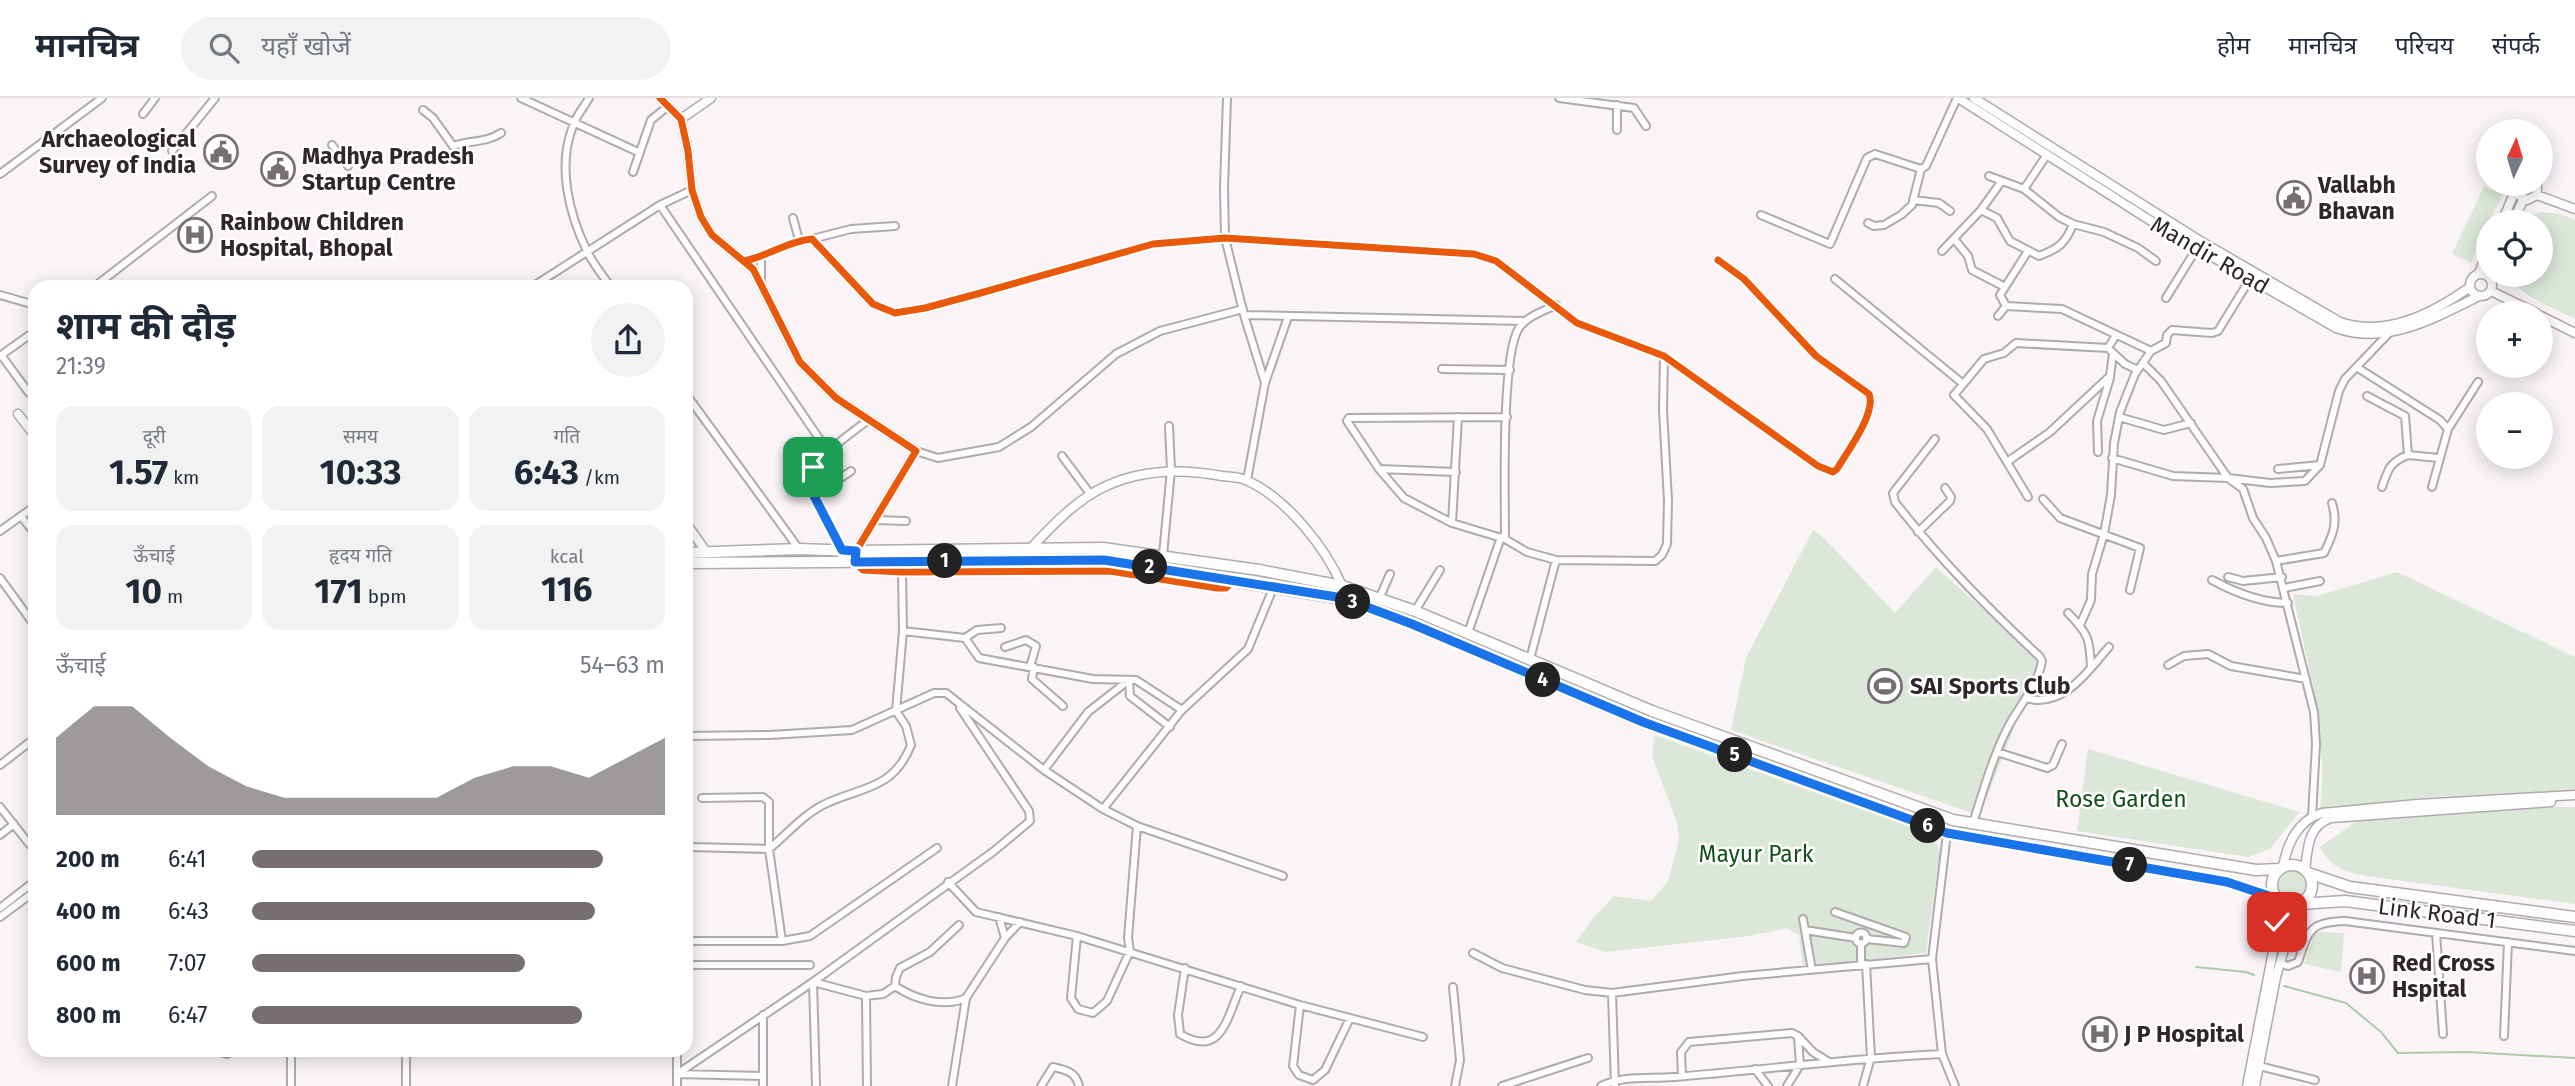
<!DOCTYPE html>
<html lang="hi">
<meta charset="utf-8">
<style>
:root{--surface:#fff;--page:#f2f2f3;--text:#1f2937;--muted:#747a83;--line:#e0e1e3;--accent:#766e72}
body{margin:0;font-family:"Fira Sans","Noto Sans Devanagari",sans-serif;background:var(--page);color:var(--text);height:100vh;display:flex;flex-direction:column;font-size:26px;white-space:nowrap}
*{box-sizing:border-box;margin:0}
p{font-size:23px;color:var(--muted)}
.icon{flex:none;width:38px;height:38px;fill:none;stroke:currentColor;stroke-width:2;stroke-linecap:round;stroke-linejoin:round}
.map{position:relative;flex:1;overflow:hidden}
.sheet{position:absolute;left:28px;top:182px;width:665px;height:777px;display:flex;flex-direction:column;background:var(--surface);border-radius:21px;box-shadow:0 4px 18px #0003}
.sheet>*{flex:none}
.needle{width:46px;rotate:4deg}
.controls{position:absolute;left:2476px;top:21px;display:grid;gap:14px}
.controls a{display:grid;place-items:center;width:77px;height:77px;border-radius:50%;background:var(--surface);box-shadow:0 4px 18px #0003;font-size:35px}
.pin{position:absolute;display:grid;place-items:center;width:60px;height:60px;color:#fff;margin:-30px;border-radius:14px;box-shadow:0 4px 10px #0006}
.km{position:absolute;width:35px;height:35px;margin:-18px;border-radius:50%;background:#222;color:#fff;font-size:19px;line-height:35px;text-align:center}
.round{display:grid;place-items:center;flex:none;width:74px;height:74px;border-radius:37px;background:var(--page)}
.headline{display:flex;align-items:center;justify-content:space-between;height:119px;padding:0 28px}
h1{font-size:38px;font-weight:700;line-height:52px}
.metrics{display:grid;grid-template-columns:repeat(3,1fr);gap:10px;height:119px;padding:7px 28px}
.metrics div{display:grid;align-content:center;border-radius:18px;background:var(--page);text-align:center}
.metrics b{font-size:35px;font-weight:700}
.metrics small{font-size:19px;font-weight:400}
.metrics p{font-size:19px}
.chart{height:196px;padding:14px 28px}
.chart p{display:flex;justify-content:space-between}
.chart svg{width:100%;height:126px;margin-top:7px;fill:var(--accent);opacity:.7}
ul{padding:0 28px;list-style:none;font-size:23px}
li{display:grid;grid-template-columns:112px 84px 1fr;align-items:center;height:52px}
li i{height:18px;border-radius:9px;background:var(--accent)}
header{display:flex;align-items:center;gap:42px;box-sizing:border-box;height:98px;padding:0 35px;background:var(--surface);border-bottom:2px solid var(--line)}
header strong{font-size:33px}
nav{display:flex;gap:38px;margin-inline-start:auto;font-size:24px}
.search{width:490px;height:63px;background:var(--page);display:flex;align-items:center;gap:18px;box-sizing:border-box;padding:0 24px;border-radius:38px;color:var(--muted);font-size:26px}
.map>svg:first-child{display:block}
.green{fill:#dbe8d9}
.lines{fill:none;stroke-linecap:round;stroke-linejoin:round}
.stream{stroke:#aec9ac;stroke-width:2}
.minor-casing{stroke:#b1aaad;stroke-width:10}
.tertiary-casing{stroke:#b1aaad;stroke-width:11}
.primary-casing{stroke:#b1aaad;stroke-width:13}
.minor{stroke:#fefdfe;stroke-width:6}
.tertiary{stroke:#fefdfe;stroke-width:8}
.primary{stroke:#fefdfe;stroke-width:10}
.cycleway-casing{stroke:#fff;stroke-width:11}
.cycleway{stroke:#e8590c;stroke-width:7}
.route-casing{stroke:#fff;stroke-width:14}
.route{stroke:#1a73e8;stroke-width:9}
.labels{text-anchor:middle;stroke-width:5;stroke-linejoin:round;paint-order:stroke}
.poi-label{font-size:23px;font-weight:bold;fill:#2f262b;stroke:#fff;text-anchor:start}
.street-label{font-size:23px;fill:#2f262b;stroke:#fff}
.park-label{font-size:23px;fill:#145019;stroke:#fff}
</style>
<header>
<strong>मानचित्र</strong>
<div class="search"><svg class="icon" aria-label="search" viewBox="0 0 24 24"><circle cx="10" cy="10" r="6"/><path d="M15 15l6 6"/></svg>यहाँ खोजें</div>
<nav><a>होम</a><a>मानचित्र</a><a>परिचय</a><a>संपर्क</a></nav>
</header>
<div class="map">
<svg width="2575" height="988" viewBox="0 0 2575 988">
<rect width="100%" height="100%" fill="#faf4f7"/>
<!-- green -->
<path class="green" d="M 2484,88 L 2503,97 L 2488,124 L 2471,165 L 2452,156 Z
M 2542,114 L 2561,116 L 2575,122 L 2575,221 C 2553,209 2520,199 2508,177 L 2541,177 L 2541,124 L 2525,124 L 2528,118 Z
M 1813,432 L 1825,441 L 1895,515 L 1936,469 L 2035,558 L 2037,572 L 1981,714 L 1972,715 L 1731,632 L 1746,560 Z
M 2397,474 L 2575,559 L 2575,692 L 2418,700 L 2320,712 C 2329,638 2308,569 2293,496 L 2317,498 Z
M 1654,637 L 1918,731 C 1929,737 1937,741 1940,753 L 1926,855 L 1803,869 L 1799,837 L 1787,830 L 1749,838 L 1606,854 L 1576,844 L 1595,818 L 1614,798 L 1651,803 L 1668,783 L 1679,742 L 1677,724 L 1652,658 Z
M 2088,651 L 2300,714 L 2270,751 L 2248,759 L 2077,733 Z
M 2538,709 L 2575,709 L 2575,806 L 2366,778 C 2345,774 2330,769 2320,749 L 2357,723 Z
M2276 787a15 15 0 1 1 30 0a15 15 0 1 1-30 0Z
M 2315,834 L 2344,835 L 2341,874 L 2304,866 Z"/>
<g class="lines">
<!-- stream -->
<path class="stream" d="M 2196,869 L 2246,874 L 2254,877
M 2284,888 L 2346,905 L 2381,934 L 2398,955 L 2468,954 L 2575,960"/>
<!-- minor casing -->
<g class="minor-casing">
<path id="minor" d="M 521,0 L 638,54
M 589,0 C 584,9 576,18 573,28 C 557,68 569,116 587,153 C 593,166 603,178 611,189
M 1227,0 L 1224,90 L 1225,140 L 1244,217 L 1265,285
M 1559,0 L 1634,10 L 1646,28
M 1617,7 L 1617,32
M 423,12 L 433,20 L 453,48 C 469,42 486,45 501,35
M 143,16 L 155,0
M 332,47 L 348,68
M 172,53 L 215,0
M 633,74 L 651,22 L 667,9
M 0,76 L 102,0
M 1989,78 L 2024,91 L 2059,119 L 2073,126 L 2104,134 L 2138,150 L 2156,163
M 2024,91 L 2046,58
M 1913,102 L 1939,105 L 1950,113
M 660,107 L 829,355
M 1981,112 L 1997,120 L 2010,143 L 2039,158 C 2058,151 2066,145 2073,126
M 1761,117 L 1830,146 L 1867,60 L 1875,56 L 1921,71 L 1926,68 L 1957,0
M 793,120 L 799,142
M 1868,125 L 1874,128 L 1884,127 L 1901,117 L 1912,107 L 1921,71
M 812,141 L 851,131 L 895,128
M 1955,142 L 1968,158 L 1972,172 L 2005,189
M 1942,153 L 1981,112 L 2001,84
M 744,163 C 768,158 788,143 812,141 L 873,206 L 895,215 L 925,210 L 977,196 L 1153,146 L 1225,140 L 1474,156 L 1496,163 L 1577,225 L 1664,258 L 1818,368 L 1833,374 L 1837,371 C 1847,354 1877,314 1869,296 L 1816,258 L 1744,181 L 1718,162
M 1835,181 L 1962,285
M 761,184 L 761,159
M 94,189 L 212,98
M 532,189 L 660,107 L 692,92
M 0,197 L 35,207
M 2166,200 L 2197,150
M 2006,208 L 2062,211 L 2151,253
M 1244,217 L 1524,223
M 1998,218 L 2006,208 L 2000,197 L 2028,153
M 2111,253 L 2125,266 L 2138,272
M 1,257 L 29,295
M 0,258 L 35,233
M 2143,265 L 2161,283 L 2228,380 L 2243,391 L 2253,420 L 2266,440 L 2276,463 L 2314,614 L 2316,646 L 2312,719
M 2358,270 L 2440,322 L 2448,331 L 2432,389
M 1442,271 L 1510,272
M 686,296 L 799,451
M 2367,298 L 2405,318 L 2408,357 L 2439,360
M 1507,319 L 1349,320 L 1347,323 L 1379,371 L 1404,400 L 1452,425 L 1505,441 L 1527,454 L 1556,462 L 1655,463 L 1662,457 L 1667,446 L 1668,403 L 1663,312 L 1664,258
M 2119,319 L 2164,332 L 2191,325
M 2448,331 L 2478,284
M 1935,341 L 1893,395 L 1895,404 C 1940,462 1987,509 2040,559 L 2042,563 C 2038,588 2018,609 2007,631 C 1992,661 1983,694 1973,725
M 916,353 L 938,360 L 999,349 L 1031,329 L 1116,256 L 1160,233 L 1243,211
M 2098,354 L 2097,323 L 2110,280
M 1062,358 L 1091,397
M 2112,360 L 2173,378 L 2228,380 L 2270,385 L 2305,383 L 2320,367 L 2339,293 L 2345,281 L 2390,234
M 2007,364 L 2050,334 L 2110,278 L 2113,256
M 1379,371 L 1456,374
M 2278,371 L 2320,367
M 1247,382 L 1265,285 L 1288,219
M 2382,389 C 2388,371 2390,364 2408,357
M 814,398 L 851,373
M 2028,399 L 1987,331 L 1954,297 L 1984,261 L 2004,255 L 2016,245 L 2108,250 L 2116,237
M 2043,401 L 2060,420 L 2140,450 L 2130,492
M 21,418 L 35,436
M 876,422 L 906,423
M 1452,425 L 1458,319
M 0,433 L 35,408
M 1918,434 L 1950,403 L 1951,399 L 1945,390
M 1505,441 C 1505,400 1501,257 1519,230 C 1527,218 1544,213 1556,207
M 842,452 C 832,433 802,391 812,370 C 818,359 855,332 867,323
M 1163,457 L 1171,372 L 1169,328
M 2276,463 L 2324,455 C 2333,437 2338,425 2332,405
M 856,465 L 863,472 L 902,474 L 1110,473 L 1217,490 L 1226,490 L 1234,483
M 2228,479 L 2243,483 L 2282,479
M 0,480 L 35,528
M 2212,482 C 2236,495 2262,505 2288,505
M 2284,490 L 2320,483
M 1379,501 L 1390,476
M 1415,513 L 1440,472
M 2068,515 C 2089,536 2090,542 2091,570
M 2080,527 L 2091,502 L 2092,476 L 2104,436 L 2111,397 L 2114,345 L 2120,314 L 2135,276 L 2151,253 L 2166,245 L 2167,237 L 2172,232 L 2212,235 L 2218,233 L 2250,181
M 903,533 L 965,540 L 979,560 L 1093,581 L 1136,582 L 1182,612
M 1468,535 L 1501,439
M 965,540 L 977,532 L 1001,530
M 1005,549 L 1026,542 L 1036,548 L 1030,569
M 1530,561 L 1556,462
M 2168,567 L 2184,558 L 2208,556 L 2231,568 L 2306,581
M 1034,569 L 1032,581 L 1063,608
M 2026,600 C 2063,611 2088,573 2109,549
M 686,638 L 770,637 L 852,632 L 934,595 L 946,595 L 1044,672 L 1103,711 L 1137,728 L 1283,778
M 1997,654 L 2047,670 L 2053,667 L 2062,646
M 0,667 L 35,640
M 1044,672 L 1088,614 L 1129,582 L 1130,598 L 1170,629
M 702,700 L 763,699 L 769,704 L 769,751 L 782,843
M 0,709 L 30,747
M 1103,711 L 1182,612 L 1248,551 L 1274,488
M 1947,735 L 1932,861 L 1942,956 L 1955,988
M 0,737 L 14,726
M 690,749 L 769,751 C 787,736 804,716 825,706 C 863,688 893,692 911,647 L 906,628 L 896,613 L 903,533 L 902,474
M 948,784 L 976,814 L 1077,838 L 1300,907 L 1423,939
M 0,810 L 35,783
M 1835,814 L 1906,839 L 1904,845 L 1867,841
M 0,819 L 35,793
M 999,819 L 1005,840
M 1803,821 L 1812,872
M 1805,832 L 1856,840
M1855.5 840a5.5 5.5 0 1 1 11 0a5.5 5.5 0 1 1-11 0Z
M 2436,835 L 2443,936
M 1077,838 L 1071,900 L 1078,911 L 1093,915 L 1107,903 L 1130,853 L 1128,840 L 1137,728
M 686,843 L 782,843 L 810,838 L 937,750
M 1861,846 L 1861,867
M 1473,855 L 1502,870 L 1585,892 L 1612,895 L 1743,878 L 1932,861
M 2279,865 L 2288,868 L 2298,864 C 2309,832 2309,824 2345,823 L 2575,853
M 686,867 L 810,867
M 1185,870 L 1178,917 L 1180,936 C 1222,961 1227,919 1241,888
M 895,888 L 896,879 L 900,870 L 930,854 L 959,827
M 1453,889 L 1460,962 L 1455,988
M 1612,895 L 1615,988
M 866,898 L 867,988
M 1300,907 L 1293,968 L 1299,977 L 1313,982 L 1325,972 L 1350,920
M 1798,938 L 1813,954 L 1829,964
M 2504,938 L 2508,844
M 216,952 L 227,956 L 236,952
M 291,952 L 291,988
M 406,952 L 406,988
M 677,952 L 677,976 L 813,884 L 994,753 L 1030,723 L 1029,713 L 960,610
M 2259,968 L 2315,982
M 1755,971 L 1768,988
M 1682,978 L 1681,954 L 1689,944 L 1792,935 L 1798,938 L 1800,967 L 1787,988
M 677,988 L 677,976 L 763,978
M 763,988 L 763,917
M 816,988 L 813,884 L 866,898 L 883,896 L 895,888 C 914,901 943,910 966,900
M 952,988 L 966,900 L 1005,840 L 1020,824
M 1041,988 L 1053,969 C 1066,972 1076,974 1079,988
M 1502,988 L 1588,960
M 1601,988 C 1624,977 1649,981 1674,979 C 1764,972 1852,960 1942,956
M 1863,988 L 1871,959 L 1866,866"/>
</g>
<!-- tertiary casing -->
<g class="tertiary-casing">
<path id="tertiary" d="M 660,0 L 681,21 L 688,53 L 692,92 L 701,119 L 712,137 L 753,171 L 800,264 L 836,300 L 916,353 L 856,453 L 856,458
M 1958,0 L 2159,128 L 2336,230 C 2386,248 2435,220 2479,198
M 1974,0 L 2197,141 L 2340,224 C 2386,240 2433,215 2470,189
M 681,21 L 711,0
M 2516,86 L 2517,96 L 2527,102 L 2537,97 L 2537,86
M 2537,97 L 2575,111
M 2502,124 L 2515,93
M 2513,124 L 2523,102
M 2479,175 L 2488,154
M2470 187a11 11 0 1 1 22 0a11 11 0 1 1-22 0Z
M 2491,193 L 2536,215
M 2541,218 L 2575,235
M 18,316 L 35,338
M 686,425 L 707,455
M 1030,451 C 1051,429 1071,407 1098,392 C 1137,371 1180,370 1222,378 C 1230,379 1241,379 1248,383 C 1287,401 1326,450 1342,488
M 2283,769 C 2287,746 2298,722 2322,715 L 2417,706 L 2575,697
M 2305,772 C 2308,751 2307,728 2331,720 L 2551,704
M 2247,988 L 2277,833 L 2279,802
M 2255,988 L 2276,879 L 2297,807"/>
</g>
<!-- primary casing -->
<g class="primary-casing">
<path id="primary" d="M 686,455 L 799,451 L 856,453 L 1103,450 L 1259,472 L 1342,488 L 1415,513 L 1652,613 L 1953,722 L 2256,772 L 2279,771
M 686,465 L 1104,462 L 1343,501 L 1412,526 L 1642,624 L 1947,735 L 2227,784 L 2275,800
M2272 787a20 20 0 1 1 40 0a20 20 0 1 1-40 0Z
M 2308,775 L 2350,789 L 2575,819
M 2300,806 L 2345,803 L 2575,833"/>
</g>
<!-- minor -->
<use href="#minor" class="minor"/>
<!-- tertiary -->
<use href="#tertiary" class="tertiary"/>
<!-- primary -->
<use href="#primary" class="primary"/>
<!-- cycleway casing -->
<g class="cycleway-casing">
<path id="cycleway" d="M 660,0 L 681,21 L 688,53 L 692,92 L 701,119 L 712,137 L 753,171 L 800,264 L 836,300 L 916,353 L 856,453 L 855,464 L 863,472 L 902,474 L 1110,473 L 1217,490 L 1226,490 L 1235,482
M 744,163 C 768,158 788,143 812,141 L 873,206 L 895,215 L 925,210 L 977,196 L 1153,146 L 1225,140 L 1474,156 L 1496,163 L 1577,225 L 1664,258 L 1818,368 L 1833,374 L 1837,371 C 1847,354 1877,314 1869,296 L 1816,258 L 1744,181 L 1718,162"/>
</g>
<!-- cycleway -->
<use href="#cycleway" class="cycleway"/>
</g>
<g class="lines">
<!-- route casing -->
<g class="route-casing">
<path id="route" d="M 813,369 L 809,384 L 814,398 L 842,452 L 856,453 L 855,464 L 1104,462 L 1343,500 L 1412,526 L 1643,624 L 1947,735 L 2227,784 L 2275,800 L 2279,803 L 2277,824"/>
</g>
<!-- route -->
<use href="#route" class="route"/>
</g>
<!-- icons -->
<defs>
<g id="civic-ring" transform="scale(1.75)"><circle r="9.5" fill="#fff" stroke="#766e72" stroke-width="1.5"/><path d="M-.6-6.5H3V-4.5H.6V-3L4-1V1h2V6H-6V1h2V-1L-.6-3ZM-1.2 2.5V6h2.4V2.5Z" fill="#766e72"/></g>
<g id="hospital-ring" transform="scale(1.75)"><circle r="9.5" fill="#fff" stroke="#766e72" stroke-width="1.5"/><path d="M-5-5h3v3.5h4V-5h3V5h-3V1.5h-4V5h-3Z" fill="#766e72"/></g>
<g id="stadium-ring" transform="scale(1.75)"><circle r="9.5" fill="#fff" stroke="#766e72" stroke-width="1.5"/><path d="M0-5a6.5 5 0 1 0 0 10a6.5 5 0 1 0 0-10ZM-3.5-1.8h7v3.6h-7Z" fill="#766e72"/></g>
</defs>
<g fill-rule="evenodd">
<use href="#civic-ring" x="221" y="54"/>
<use href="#civic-ring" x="278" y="71"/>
<use href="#civic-ring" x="2294" y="100"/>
<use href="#hospital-ring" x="195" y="137"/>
<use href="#stadium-ring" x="1885" y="588"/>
<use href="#hospital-ring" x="2367" y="878"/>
<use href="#hospital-ring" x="2100" y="936"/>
</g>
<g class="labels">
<!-- poi labels -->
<g class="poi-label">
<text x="196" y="49" text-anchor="end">Archaeological<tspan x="196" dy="26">Survey of India</tspan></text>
<text x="302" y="66">Madhya Pradesh<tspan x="302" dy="26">Startup Centre</tspan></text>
<text x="2318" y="95">Vallabh<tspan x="2318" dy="26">Bhavan</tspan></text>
<text x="220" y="132">Rainbow Children<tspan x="220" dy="26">Hospital, Bhopal</tspan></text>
<text x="1910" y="596">SAI Sports Club</text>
<text x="2392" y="873">Red Cross<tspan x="2392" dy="26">Hspital</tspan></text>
<text x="2124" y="944">J P Hospital</text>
</g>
<!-- street labels -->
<g class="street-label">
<text transform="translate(2210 157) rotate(30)" y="8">Mandir Road</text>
<text transform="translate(2437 815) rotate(7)" y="8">Link Road 1</text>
</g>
<!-- park labels -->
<g class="park-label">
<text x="2121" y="709">Rose Garden</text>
<text x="1756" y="764">Mayur Park</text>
</g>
</g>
</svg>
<div class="controls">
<a><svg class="needle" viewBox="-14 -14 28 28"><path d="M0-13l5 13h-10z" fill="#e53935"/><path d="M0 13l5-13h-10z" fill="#747a83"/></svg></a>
<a><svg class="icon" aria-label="locate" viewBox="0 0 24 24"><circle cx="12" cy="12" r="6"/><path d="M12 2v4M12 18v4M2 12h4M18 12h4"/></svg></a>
<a>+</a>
<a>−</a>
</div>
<div class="pin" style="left:813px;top:369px;background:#1e9e55"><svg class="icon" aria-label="arrive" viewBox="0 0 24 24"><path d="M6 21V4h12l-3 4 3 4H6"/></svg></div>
<div class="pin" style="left:2277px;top:824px;background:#d93025"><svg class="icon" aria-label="check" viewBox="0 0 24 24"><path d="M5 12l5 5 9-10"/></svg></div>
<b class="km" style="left:945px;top:463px">1</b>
<b class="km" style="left:1150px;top:469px">2</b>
<b class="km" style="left:1353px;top:504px">3</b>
<b class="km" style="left:1543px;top:582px">4</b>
<b class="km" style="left:1735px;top:657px">5</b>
<b class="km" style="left:1928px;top:728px">6</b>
<b class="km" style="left:2130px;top:767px">7</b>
<section class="sheet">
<div class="headline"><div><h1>शाम की दौड़</h1><p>21:39</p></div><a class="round"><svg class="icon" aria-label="share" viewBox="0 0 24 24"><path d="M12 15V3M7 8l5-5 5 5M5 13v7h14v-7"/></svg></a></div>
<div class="metrics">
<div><p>दूरी</p><b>1.57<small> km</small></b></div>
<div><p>समय</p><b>10:33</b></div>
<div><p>गति</p><b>6:43<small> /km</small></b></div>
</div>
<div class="metrics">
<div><p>ऊँचाई</p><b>10<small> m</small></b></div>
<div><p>हृदय गति</p><b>171<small> bpm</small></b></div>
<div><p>kcal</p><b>116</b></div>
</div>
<div class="chart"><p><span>ऊँचाई</span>54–63 m</p>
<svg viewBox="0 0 160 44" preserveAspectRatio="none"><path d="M0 44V17L10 6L20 6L30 17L40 27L50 34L60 38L70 38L80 38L90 38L100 38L110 31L120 27L130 27L140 31L150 24L160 17V44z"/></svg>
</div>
<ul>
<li><b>200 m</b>6:41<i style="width:85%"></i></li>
<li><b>400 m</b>6:43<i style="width:83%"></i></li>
<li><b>600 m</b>7:07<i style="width:66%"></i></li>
<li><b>800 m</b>6:47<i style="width:80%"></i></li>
</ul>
</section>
</div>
